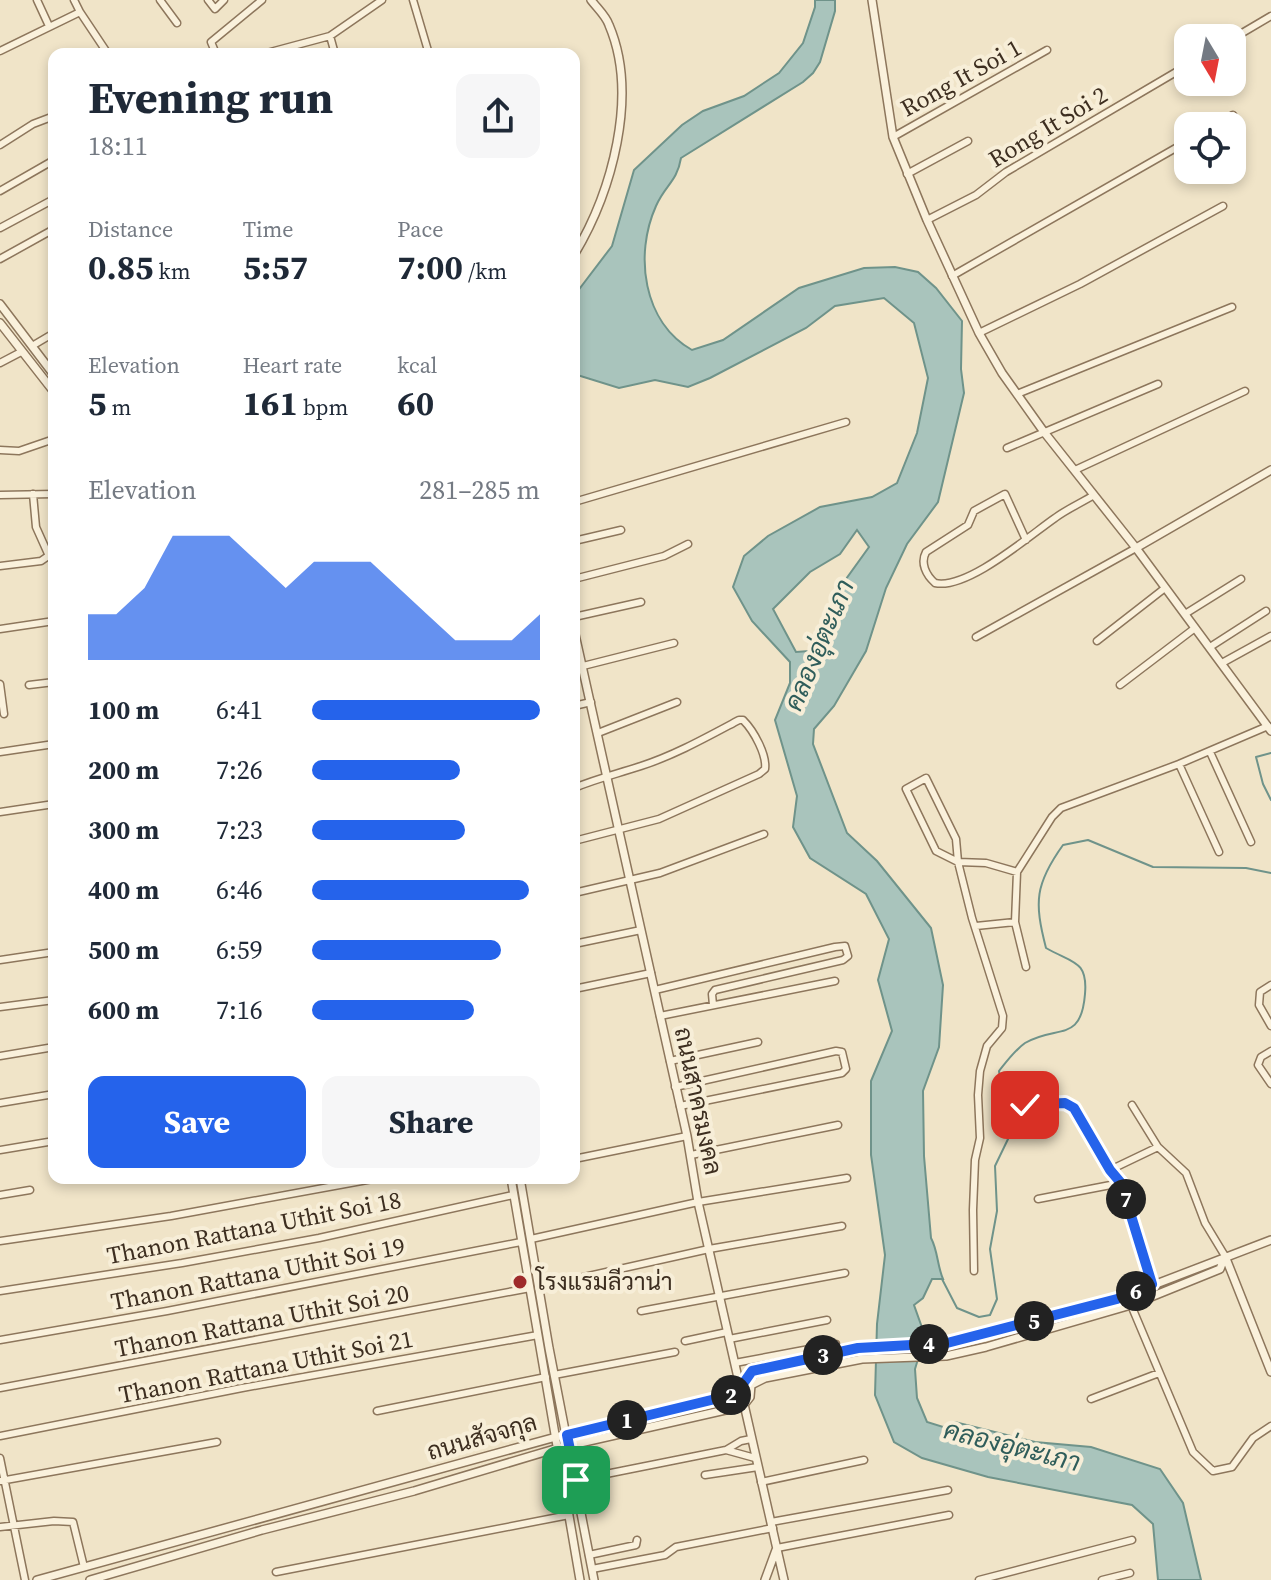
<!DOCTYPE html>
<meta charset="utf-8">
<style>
:root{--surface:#fff;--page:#f6f6f7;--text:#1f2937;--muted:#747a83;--accent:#2563eb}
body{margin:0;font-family:"Source Serif 4",Sarabun,serif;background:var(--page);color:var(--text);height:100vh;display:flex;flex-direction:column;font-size:30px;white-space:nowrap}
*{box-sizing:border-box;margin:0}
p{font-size:26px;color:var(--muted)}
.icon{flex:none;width:44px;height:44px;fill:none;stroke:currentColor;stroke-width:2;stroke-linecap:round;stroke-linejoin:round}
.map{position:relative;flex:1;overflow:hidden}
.side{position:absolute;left:48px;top:48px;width:532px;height:1136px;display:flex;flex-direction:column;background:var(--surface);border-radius:16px;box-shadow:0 4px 12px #0003}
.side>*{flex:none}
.needle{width:52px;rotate:170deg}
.tools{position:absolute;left:1174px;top:24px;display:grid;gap:16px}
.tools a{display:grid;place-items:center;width:72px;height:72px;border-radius:16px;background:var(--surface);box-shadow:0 4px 12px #0003;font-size:40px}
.pin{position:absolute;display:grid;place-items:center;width:68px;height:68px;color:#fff;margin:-34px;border-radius:16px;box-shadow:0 4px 12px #0006}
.km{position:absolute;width:40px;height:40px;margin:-20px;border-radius:50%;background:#222;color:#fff;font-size:22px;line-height:40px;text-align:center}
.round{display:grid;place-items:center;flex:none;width:84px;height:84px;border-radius:16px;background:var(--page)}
.summary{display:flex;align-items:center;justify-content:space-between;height:136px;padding:0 40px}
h1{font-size:44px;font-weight:700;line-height:60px}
.metrics{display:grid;grid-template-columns:repeat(3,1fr);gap:12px;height:136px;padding:8px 40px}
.metrics div{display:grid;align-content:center}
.metrics b{font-size:34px;font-weight:700}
.metrics small{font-size:22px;font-weight:400}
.metrics p{font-size:22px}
.chart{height:224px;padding:16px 40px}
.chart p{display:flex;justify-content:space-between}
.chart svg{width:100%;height:144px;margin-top:8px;fill:var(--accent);opacity:.7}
.button{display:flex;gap:16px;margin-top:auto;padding:16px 40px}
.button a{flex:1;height:92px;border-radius:16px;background:var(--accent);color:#fff;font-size:32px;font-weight:700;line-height:92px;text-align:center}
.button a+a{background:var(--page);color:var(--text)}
ul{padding:0 40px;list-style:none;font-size:26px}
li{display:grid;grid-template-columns:128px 96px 1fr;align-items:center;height:60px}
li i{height:20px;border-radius:10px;background:var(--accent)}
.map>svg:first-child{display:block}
.water{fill:#a9c4bc;stroke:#6f938a;stroke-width:2;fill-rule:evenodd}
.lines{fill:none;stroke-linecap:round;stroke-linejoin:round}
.stream{stroke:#6f938a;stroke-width:2}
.minor-casing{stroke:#8d765c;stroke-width:9}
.tertiary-casing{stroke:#8d765c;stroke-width:10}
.minor{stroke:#faf1dc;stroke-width:6}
.tertiary{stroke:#faf1dc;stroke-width:7}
.route-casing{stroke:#fff;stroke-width:16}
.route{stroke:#2563eb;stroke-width:10}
.poi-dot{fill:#9e2a2b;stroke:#f7eed8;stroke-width:3}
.labels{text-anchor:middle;stroke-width:8;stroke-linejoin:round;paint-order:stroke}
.street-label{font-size:24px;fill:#3d2e20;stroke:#f7eed8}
.poi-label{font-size:24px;fill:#3d2e20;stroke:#f7eed8;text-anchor:start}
.water-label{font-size:26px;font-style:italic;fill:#2f5d5a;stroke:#f7eed8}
</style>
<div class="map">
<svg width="1271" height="1580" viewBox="0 0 1271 1580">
<rect width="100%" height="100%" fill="#f0e4c8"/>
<!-- water -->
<path class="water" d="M 815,0 L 835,0 L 835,11 L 820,62 L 813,73 L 803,82 L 681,158 C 677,182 665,185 656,206 C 634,255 643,322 692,350 L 723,340 L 799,288 L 864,268 L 895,267 L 918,272 L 936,288 L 962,321 L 961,369 L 964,393 L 938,502 L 907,544 L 886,588 L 866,651 L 834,706 L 814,729 L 813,744 L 847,833 L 877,861 L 931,928 L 943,985 L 939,1047 L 923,1091 L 924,1156 L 931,1238 C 938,1251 937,1265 943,1279 L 932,1279 L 923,1298 L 914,1305 L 925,1336 L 915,1369 L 917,1398 L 927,1422 L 943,1427 L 955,1422 L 1035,1442 L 1091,1447 L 1160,1469 L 1183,1503 L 1201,1580 L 1158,1580 L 1153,1524 L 1132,1505 L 988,1477 L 922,1458 L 894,1442 L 875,1395 L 877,1324 L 885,1255 L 871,1155 L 871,1081 L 892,1031 L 878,980 L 889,939 L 866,894 L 810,858 L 793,827 L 797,796 L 775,720 L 790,683 L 790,662 L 752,621 L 733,587 L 744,556 L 768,536 L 820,507 L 872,497 L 897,483 L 917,433 L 928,378 L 914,323 L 884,298 L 835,306 L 806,328 L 710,378 L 688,387 L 655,380 L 619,388 L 574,374 L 574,296 L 612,246 L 634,170 L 682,125 L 703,111 L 744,96 L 779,73 L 803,43 L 815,7 ZM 857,530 L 869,547 L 836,593 L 827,623 L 809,651 L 796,652 L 773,609 L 810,572 L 840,554 Z"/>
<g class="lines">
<!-- stream -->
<path class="stream" d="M 1271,753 L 1256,757 L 1263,784 L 1271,800
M 942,1279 L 957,1308 L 979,1317 L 990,1315 L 997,1299 L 990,1249 L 997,1211 L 995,1166 L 1009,1137 L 999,1071 C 1007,1061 1015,1050 1025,1043 C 1057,1024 1081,1044 1085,994 C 1088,960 1072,963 1046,948 C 1034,902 1035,884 1063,845 L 1088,840 L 1153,867 L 1246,868 L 1271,873"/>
<!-- minor casing -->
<g class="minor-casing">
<path id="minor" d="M 37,0 L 49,26
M 74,0 L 80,12
M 160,0 L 177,23
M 208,0 L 215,9 L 224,0
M 413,0 L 429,54
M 330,36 L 335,54
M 1232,39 L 1271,16
M 0,51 L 80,12 L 108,54
M 216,54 L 211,42 L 262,0
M 263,54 L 330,36 L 382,0
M 1214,126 L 1233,115
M 893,137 L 1047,50
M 0,145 L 33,124 L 54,116
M 907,174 L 968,141
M 0,191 L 54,160
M 927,220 L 976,195 L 1006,172 L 1188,65
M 0,228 L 54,199
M 0,259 L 54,229
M 952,276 L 1188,141
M 979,333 L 1080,284 L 1223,206
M 32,346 L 54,333
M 0,363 L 21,352
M 1017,394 L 1232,307
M 1007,448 L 1158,384
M 0,450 L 19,451 L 54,439
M 1075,470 L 1245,391
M 33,494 L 36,527 L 49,556
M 0,495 L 54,494
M 574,502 L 846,422
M 1026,540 L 1005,494 L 974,511 L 968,525 L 926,552 C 920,563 926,575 935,583 C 967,590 1029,536 1055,518 C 1067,509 1081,503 1094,495
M 574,541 L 621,530
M 0,566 L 41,561 L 54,552
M 574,579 L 664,556 L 688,544
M 1185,614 L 1241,579
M 574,617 L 641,602
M 0,629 L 54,621
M 976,637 L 1136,548
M 1097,641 L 1165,588
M 1210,647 L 1266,611
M 1222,663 L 1271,636
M 583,666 L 674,643
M 0,684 L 4,714
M 29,685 L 54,682
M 1120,685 L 1195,628
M 574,706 L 591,702
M 598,733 L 677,702
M 0,752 L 54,744
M 1210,752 L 1251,842
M 1179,764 L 1219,852
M 574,788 C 598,778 617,774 641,766 C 675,755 707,737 739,720 L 743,720 C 754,731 767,755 765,769 L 759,774 L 659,819 L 574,841
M 0,812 L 54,804
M 1017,872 L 1015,922 L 1026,967
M 574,893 L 660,873 L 764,834
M 976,926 L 1015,922
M 574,944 L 641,930
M 0,960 L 54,952
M 1271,985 L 1260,992 L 1259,1005 L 1271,1026
M 574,989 L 651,973
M 655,990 L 835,947 L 845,946 L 848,956 L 843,960 L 715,990 L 712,994 L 713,1005
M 0,1007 L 54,1000
M 660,1016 L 835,981
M 1271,1051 L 1261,1057 L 1258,1065 L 1271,1084
M 0,1056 L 54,1047
M 670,1061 L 758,1042
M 1017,1077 L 1021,1102 C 1043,1113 1062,1090 1079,1115 L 1110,1170 L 1121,1183 L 1152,1284
M 675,1087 L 836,1051 L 842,1052 L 846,1069 L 842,1073 L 680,1106
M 0,1103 L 54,1094
M 1132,1105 L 1158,1147 L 1186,1173 L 1205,1223 L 1225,1256
M 0,1150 L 54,1141
M 691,1155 L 838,1125
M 574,1159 L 687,1136
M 1110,1170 L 1158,1147
M 0,1195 L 30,1190
M 1038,1199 L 1121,1183
M 531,1239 L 698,1202 L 847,1178
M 0,1241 L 171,1216 L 378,1178
M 974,1271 L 973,1210 L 975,1160 L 980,1138 L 978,1095 L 980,1071 L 987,1046 L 1002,1028 L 1003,1016 L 972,918 L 958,862 L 956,839 L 926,778 L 906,789 L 936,851 L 958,862 L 986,863 L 1017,872 L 1052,817 L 1061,808 L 1179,764 L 1268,726
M 539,1287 L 709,1249 L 842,1226
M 0,1291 L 182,1263 L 319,1238 L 513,1195
M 1131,1305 L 1193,1452 L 1213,1471 L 1232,1467 L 1253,1438 L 1271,1426
M 641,1311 L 845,1273
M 729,1339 L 827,1320
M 0,1340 L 167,1311 L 521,1242
M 685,1341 L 727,1332
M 735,1363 L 836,1344
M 554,1375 L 675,1352
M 0,1388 L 530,1288
M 1091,1399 L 1159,1373
M 377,1411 L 546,1377
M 0,1436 L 242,1388 L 538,1335
M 726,1450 L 755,1458
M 0,1458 L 25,1580
M 705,1475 L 758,1467
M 576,1480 L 726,1450 L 741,1441 L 751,1439
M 0,1481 L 217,1442
M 761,1482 L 864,1460
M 771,1522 L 948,1490
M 0,1527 L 54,1521 L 73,1522 L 84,1567
M 777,1548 L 949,1515
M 589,1555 L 636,1545 L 637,1540
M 592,1569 L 665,1555 L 676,1547 L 773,1528
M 276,1572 L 569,1515
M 979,1580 L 1132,1540
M 1102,1580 L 1130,1573"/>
</g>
<!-- tertiary casing -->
<g class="tertiary-casing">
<path id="tertiary" d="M 872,0 L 893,137 L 927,220 L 979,333 L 1002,373 L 1044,432 L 1136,548 L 1271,731
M 574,255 C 612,192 639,95 609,25 C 606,16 597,8 591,0
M 0,304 L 54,375
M 0,323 L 54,392
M 1136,548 L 1271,470
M 574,630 L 687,1136 L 698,1202 L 784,1580
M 511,1178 L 580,1580
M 520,1178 L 549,1348 L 594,1580
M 1225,1256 L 1271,1372
M 37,1580 L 556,1437 L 736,1394 C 749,1382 743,1374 763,1368 L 858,1348 L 947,1343 L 970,1338 L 1117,1299 L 1271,1240
M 90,1580 L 262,1530 L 414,1491 L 558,1448 L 743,1406 L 750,1397 L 751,1385 L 765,1378 L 862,1359 L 946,1356 L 986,1347 L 1131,1305 L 1220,1269 L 1225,1256
M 765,1580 L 776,1550"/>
</g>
<!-- minor -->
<use href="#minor" class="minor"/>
<!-- tertiary -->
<use href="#tertiary" class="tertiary"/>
</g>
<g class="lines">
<!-- route casing -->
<g class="route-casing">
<path id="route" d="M 576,1480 L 567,1435 L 736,1394 L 752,1371 L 858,1348 L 947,1343 L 1117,1299 L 1152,1284 L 1121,1183 L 1110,1170 L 1074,1108 L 1065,1103 L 1025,1105"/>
</g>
<!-- route -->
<use href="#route" class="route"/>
</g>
<!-- markers -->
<circle class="poi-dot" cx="520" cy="1282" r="8"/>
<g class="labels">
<!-- street labels -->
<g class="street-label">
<text transform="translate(961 78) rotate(-29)" y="8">Rong It Soi 1</text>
<text transform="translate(1048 127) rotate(-31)" y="8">Rong It Soi 2</text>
<text transform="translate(698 1101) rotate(78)" y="8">ถนนสาครมงคล</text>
<text transform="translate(254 1228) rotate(-11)" y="8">Thanon Rattana Uthit Soi 18</text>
<text transform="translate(258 1274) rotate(-11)" y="8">Thanon Rattana Uthit Soi 19</text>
<text transform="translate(262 1321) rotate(-11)" y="8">Thanon Rattana Uthit Soi 20</text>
<text transform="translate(266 1367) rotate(-11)" y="8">Thanon Rattana Uthit Soi 21</text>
<text transform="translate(482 1437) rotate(-16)" y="8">ถนนสัจจกุล</text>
</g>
<!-- poi labels -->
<g class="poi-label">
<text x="536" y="1290">โรงแรมลีวาน่า</text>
</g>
<!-- water labels -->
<g class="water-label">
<text transform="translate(819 645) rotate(-67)" y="9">คลองอุ่ตะเภา</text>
<text transform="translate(1012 1446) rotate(14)" y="9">คลองอุ่ตะเภา</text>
</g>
</g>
</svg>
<div class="tools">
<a><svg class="needle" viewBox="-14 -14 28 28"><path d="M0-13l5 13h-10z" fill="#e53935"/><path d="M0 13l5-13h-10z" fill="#747a83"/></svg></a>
<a><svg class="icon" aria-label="locate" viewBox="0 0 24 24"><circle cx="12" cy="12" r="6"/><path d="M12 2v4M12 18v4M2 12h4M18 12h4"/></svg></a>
</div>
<div class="pin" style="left:576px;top:1480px;background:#1e9e55"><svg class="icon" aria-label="arrive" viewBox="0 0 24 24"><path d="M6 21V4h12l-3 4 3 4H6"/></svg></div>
<div class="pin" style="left:1025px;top:1105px;background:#d93025"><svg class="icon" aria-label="check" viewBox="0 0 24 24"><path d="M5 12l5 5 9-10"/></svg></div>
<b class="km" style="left:627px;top:1420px">1</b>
<b class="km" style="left:731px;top:1395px">2</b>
<b class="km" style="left:823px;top:1355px">3</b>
<b class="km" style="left:929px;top:1344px">4</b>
<b class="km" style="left:1034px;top:1321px">5</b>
<b class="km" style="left:1136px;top:1291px">6</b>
<b class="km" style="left:1126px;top:1199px">7</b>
<section class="side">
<div class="summary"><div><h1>Evening run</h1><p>18:11</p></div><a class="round"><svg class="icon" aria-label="share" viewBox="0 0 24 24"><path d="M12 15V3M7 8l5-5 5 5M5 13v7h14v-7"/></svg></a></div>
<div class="metrics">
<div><p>Distance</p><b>0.85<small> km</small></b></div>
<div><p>Time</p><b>5:57</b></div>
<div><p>Pace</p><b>7:00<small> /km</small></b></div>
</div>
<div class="metrics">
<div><p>Elevation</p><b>5<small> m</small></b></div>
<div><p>Heart rate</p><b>161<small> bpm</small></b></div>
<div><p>kcal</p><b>60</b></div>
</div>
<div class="chart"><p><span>Elevation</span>281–285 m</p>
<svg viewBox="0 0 160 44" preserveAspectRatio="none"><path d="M0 44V30L10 30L20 22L30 6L40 6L50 6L60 14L70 22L80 14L90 14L100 14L110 22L120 30L130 38L140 38L150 38L160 30V44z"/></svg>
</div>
<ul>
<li><b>100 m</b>6:41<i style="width:100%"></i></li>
<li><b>200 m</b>7:26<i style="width:65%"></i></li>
<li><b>300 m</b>7:23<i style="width:67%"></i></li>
<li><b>400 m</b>6:46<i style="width:95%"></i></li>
<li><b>500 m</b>6:59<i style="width:83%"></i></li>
<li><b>600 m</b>7:16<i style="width:71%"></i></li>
</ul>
<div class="button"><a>Save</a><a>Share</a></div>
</section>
</div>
